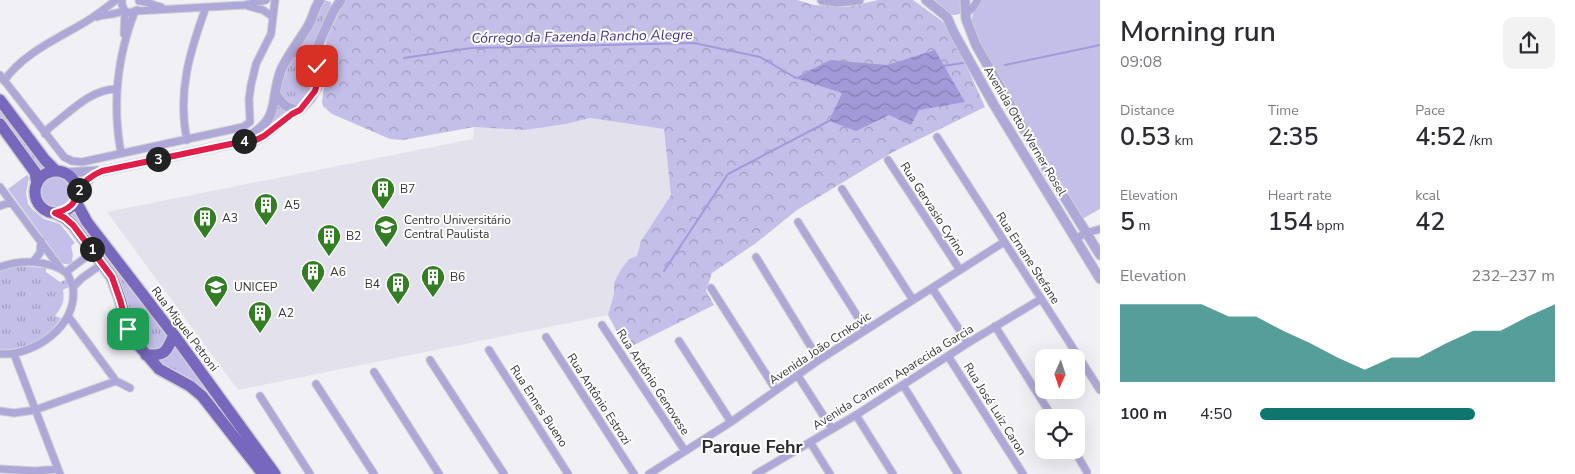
<!DOCTYPE html>
<meta charset="utf-8">
<style>
:root{--surface:#fff;--page:#f2f2f3;--text:#2b2b33;--muted:#7c7c81;--accent:#0f766e}
body{margin:0;font-family:"Nunito Sans",sans-serif;background:var(--page);color:var(--text);height:100vh;display:flex;flex-direction:column;font-size:19px;white-space:nowrap}
*{box-sizing:border-box;margin:0}
p{font-size:16px;color:var(--muted)}
.icon{flex:none;width:28px;height:28px;fill:none;stroke:currentColor;stroke-width:2;stroke-linecap:round;stroke-linejoin:round}
.map{position:relative;flex:1;overflow:hidden}
.side{display:flex;flex-direction:column;background:var(--surface);width:475px}
.side>*{flex:none}
.needle{width:32px;rotate:183deg}
.buttons{position:absolute;left:1035px;top:349px;display:grid;gap:10px}
.buttons a{display:grid;place-items:center;width:50px;height:50px;border-radius:10px;background:var(--surface);box-shadow:0 5px 20px #0002;font-size:25px}
.pin{position:absolute;display:grid;place-items:center;width:42px;height:42px;color:#fff;margin:-21px;border-radius:10px;box-shadow:0 2px 8px #0006}
.km{position:absolute;width:25px;height:25px;margin:-12px;border-radius:50%;background:#222;color:#fff;font-size:14px;line-height:25px;text-align:center}
.round{display:grid;place-items:center;flex:none;width:52px;height:52px;border-radius:10px;background:var(--page)}
.head{display:flex;align-items:center;justify-content:space-between;height:85px;padding:0 20px}
h1{font-size:28px;font-weight:600;line-height:38px}
.stats{display:grid;grid-template-columns:repeat(3,1fr);gap:8px;height:85px;padding:5px 20px}
.stats div{display:grid;align-content:center}
.stats b{font-size:25px;font-weight:600}
.stats small{font-size:14px;font-weight:400}
.stats p{font-size:14px}
.chart{height:140px;padding:10px 20px}
.chart p{display:flex;justify-content:space-between}
.chart svg{width:100%;height:90px;margin-top:5px;fill:var(--accent);opacity:.7}
ul{padding:0 20px;list-style:none;font-size:16px}
li{display:grid;grid-template-columns:80px 60px 1fr;align-items:center;height:38px}
li i{height:12px;border-radius:6px;background:var(--accent)}
main{display:flex;flex:1;min-height:0}
.map>svg:first-child{display:block}
.built{fill:#e2e1ec}
.green{fill:#c4bfe9}
.forest{fill:url(#forest-crowns)}
.park{fill:url(#park-tufts)}
.water{fill:url(#water-waves)}
.lines{fill:none;stroke-linecap:round;stroke-linejoin:round}
.stream{stroke:#a299d9;stroke-width:2}
.minor-casing{stroke:#cfced3;stroke-width:9}
.tertiary-casing{stroke:#cfced3;stroke-width:11}
.primary-casing{stroke:#cfced3;stroke-width:14}
.minor{stroke:#aea8d8;stroke-width:7}
.tertiary{stroke:#aea8d8;stroke-width:9}
.primary{stroke:#7767bd;stroke-width:11}
.route-casing{stroke:#fff;stroke-width:10}
.route{stroke:#e11d48;stroke-width:6}
.labels{text-anchor:middle;stroke-width:4;stroke-linejoin:round;paint-order:stroke}
.street-label{font-size:12px;fill:#353536;stroke:#fefeff}
.poi-label{font-size:12px;fill:#353536;stroke:#fefeff;text-anchor:start}
.water-label{font-size:14px;font-style:italic;fill:#45337f;stroke:#fefeff}
.district-label{font-size:18px;font-weight:bold;fill:#2a2a2d;stroke:#fefeff}
</style>
<main>
<div class="map">
<svg width="1100" height="474" viewBox="0 0 1100 474">
<defs>
<pattern id="forest-crowns" width="20" height="18" patternUnits="userSpaceOnUse" patternTransform="scale(1.25)"><rect width="20" height="18" fill="#c4bfe9"/><path d="M2 6a3 3 0 1 1 6 0M12 15a3 3 0 1 1 6 0" fill="none" stroke="#a09cbe"/></pattern>
<pattern id="park-tufts" width="24" height="20" patternUnits="userSpaceOnUse" patternTransform="scale(1.25)"><rect width="24" height="20" fill="#c4bfe9"/><path d="M3 7l-1-3M5 7V3M7 7l1-3M15 17l-1-3M17 17v-4M19 17l1-3" fill="none" stroke="#a09cbe"/></pattern>
<pattern id="water-waves" width="16" height="10" patternUnits="userSpaceOnUse" patternTransform="scale(1.25)"><rect width="16" height="10" fill="#a299d9"/><path d="M0 5q4-4 8 0t8 0" fill="none" stroke="#857eb1"/></pattern>
</defs>
<rect width="100%" height="100%" fill="#f1f0f5"/>
<!-- built -->
<path class="built" d="M 590,118 L 665,129 L 671,195 L 641,241 L 637,256 L 629,260 L 614,283 L 614,294 L 608,315 L 238,390 L 107,212 L 473,139 L 474,127 L 524,130 L 566,124 Z"/>
<!-- green -->
<path class="green" d="M 981,0 L 1100,0 L 1100,209 L 1082,219 L 980,45 C 971,24 967,20 981,0 Z
M 27,175 L 29,178 L 26,193 L 28,204 L 32,209 L 44,219 L 60,224 L 75,243 L 71,246 L 73,255 L 72,260 L 73,261 C 70,265 66,265 62,263 L 8,189 Z
M39 192a16 16 0 1 1 32 0a16 16 0 1 1-32 0Z"/>
<!-- forest -->
<path class="forest" d="M 345,0 L 797,0 L 814,5 L 847,7 L 878,0 L 913,0 L 942,21 L 952,34 L 985,107 L 893,152 L 797,210 L 756,243 L 712,273 L 706,291 L 714,305 L 626,349 L 608,315 L 614,294 L 614,283 L 620,271 L 629,259 L 637,256 L 641,241 L 671,195 L 664,129 L 590,118 L 566,124 L 524,130 L 474,127 L 403,140 L 390,139 L 332,114 L 323,106 L 322,102 L 325,81 L 324,54 L 327,38 Z"/>
<!-- park -->
<path class="park" d="M 324,0 L 331,2 L 330,11 L 317,36 L 314,55 L 297,50 Z
M 935,0 L 960,0 L 962,5 L 961,13 C 949,20 943,7 935,0 Z
M 300,55 L 314,64 C 313,80 313,104 293,106 C 289,104 285,101 283,99 C 272,88 287,68 292,58 Z
M 277,101 L 289,112 L 260,133 Z
M 0,106 L 48,169 L 41,173 L 0,118 Z
M 74,208 L 169,336 L 159,351 L 146,349 L 132,325 L 126,304 L 66,215 Z
M 20,266 L 46,268 L 46,272 L 60,282 L 67,279 L 69,287 L 63,290 C 65,301 62,307 55,316 L 61,318 C 47,340 26,349 0,350 L 0,270 Z
M 177,346 L 209,393 L 271,474 L 183,379 L 156,360 L 170,353 Z"/>
<!-- water -->
<path class="water" d="M 935,50 L 965,102 L 919,110 L 911,125 L 889,115 L 856,131 L 829,121 L 842,93 L 795,78 L 830,60 L 887,65 Z"/>
<g class="lines">
<!-- stream -->
<path class="stream" d="M 404,58 L 471,48 L 694,43 L 760,57 L 796,78
M 1005,65 L 1100,45
M 943,66 L 963,63
M 664,271 L 728,174 L 829,121"/>
<!-- minor casing -->
<g class="minor-casing">
<path id="minor" d="M 122,0 L 122,5 L 125,11 L 130,13 L 137,10
M 139,1 C 146,0 153,6 161,7
M 248,6 L 263,10 L 273,17
M 136,11 L 245,5 L 266,0
M 965,13 L 972,9 L 978,0
M 97,17 C 105,14 117,15 124,10
M 124,34 L 125,11
M 0,75 L 64,157 L 72,161 L 82,162 L 243,127 L 250,122 L 249,99 L 251,85 L 256,64 L 271,34 L 275,0
M 4,81 C 23,53 59,38 87,21 C 97,15 107,7 116,0
M 45,134 L 49,128 C 69,113 90,89 117,89
M 937,137 L 1100,390
M 187,140 C 177,92 190,51 206,7
M 121,153 C 112,104 117,57 135,11
M 888,160 L 960,270
M 0,187 L 61,269
M 842,189 L 913,300
M 0,206 L 11,202
M 798,222 L 866,330
M 1075,239 L 1086,233 L 1100,229
M 756,257 L 819,360
M 33,262 L 40,253 L 41,241
M 0,267 C 21,259 48,260 67,273 C 69,278 72,283 73,288 C 78,326 34,356 0,354
M 66,272 L 94,251
M 73,287 L 82,278 L 102,264
M 711,288 L 776,390
M 932,288 L 968,343
M 68,316 L 116,381 L 130,388
M 602,325 L 685,451
M 995,326 L 1053,418
M 546,337 L 634,474
M 679,341 L 731,422
M 489,350 L 568,474
M 14,354 L 60,474
M 948,356 L 1023,474
M 430,360 L 504,474
M 374,372 L 439,474
M 798,376 L 832,429
M 316,384 L 374,474
M 903,385 L 958,474
M 260,396 L 310,474
M 0,411 L 14,413 L 35,410 L 116,381
M 856,415 L 893,474
M 810,442 L 830,474
M 1074,450 L 1087,472
M 0,469 L 36,471 L 58,469
M 649,474 L 731,422 L 819,360 L 1004,242
M 756,474 L 856,415 L 968,343 L 1041,299"/>
</g>
<!-- tertiary casing -->
<g class="tertiary-casing">
<path id="tertiary" d="M 822,0 L 837,2 L 859,0
M 926,0 L 947,17 L 954,33 L 994,105 L 1100,279
M 965,0 L 966,19 L 976,45 L 1041,159 L 1100,255
M 291,53 C 304,51 311,56 317,66
M 276,94 C 282,104 287,109 299,110
M 244,139 C 284,118 268,101 282,68 C 289,54 299,41 307,28 C 313,19 314,8 320,0
M 64,173 L 97,171
M 77,192 L 94,174 L 102,171 L 240,142 L 256,140 L 264,136 L 291,114 L 300,110 L 311,98 L 317,87 L 317,53 L 319,43 L 333,12 L 341,0"/>
</g>
<!-- primary casing -->
<g class="primary-casing">
<path id="primary" d="M 0,100 L 45,160 L 56,171
M 0,124 L 32,168 L 35,172 L 37,184
M35 192a21 21 0 1 1 42 0a21 21 0 1 1-42 0Z
M 75,200 L 87,222 L 174,335 L 275,474
M 55,213 L 65,218 L 73,225 L 112,277 L 120,299 L 128,329 L 134,340 L 159,369 L 190,386 L 202,396 L 263,474
M 146,355 C 167,356 166,351 174,335"/>
</g>
<!-- minor -->
<use href="#minor" class="minor"/>
<!-- tertiary -->
<use href="#tertiary" class="tertiary"/>
<!-- primary -->
<use href="#primary" class="primary"/>
</g>
<g class="lines">
<!-- route casing -->
<g class="route-casing">
<path id="route" d="M 128,329 L 120,300 L 112,277 L 73,225 L 65,218 L 55,213 C 64,211 71,208 75,200 C 77,195 75,196 77,192 C 83,182 92,175 102,171 L 240,142 L 256,140 L 264,136 L 292,114 L 300,110 L 315,91 L 318,81 L 317,66"/>
</g>
<!-- route -->
<use href="#route" class="route"/>
</g>
<!-- icons -->
<defs>
<g id="building-pin" transform="scale(1.25)"><path d="M0 17L-7.5 6A9.5 9.5 0 1 1 7.5 6Z" fill="#337d23" stroke="#fefeff"/><path d="M-4-6H4V6H1V3H-1V6H-4ZM-2.5-4.3h1.7v1.8h-1.7ZM.8-4.3h1.7v1.8H.8ZM-2.5-1h1.7V.8h-1.7ZM.8-1h1.7V.8H.8Z" fill="#fff"/></g>
<g id="university-pin" transform="scale(1.25)"><path d="M0 17L-7.5 6A9.5 9.5 0 1 1 7.5 6Z" fill="#337d23" stroke="#fefeff"/><path d="M0-5L7-2L0 1L-7-2ZM-4 1L0 2.5L4 1V4Q0 6-4 4Z" fill="#fff"/></g>
<g id="school-pin" transform="scale(1.25)"><path d="M0 17L-7.5 6A9.5 9.5 0 1 1 7.5 6Z" fill="#337d23" stroke="#fefeff"/><path d="M0-5L7-2L0 1L-7-2ZM-4 1L0 2.5L4 1V4Q0 6-4 4Z" fill="#fff"/></g>
</defs>
<g fill-rule="evenodd">
<use href="#building-pin" x="383" y="189"/>
<use href="#building-pin" x="266" y="205"/>
<use href="#building-pin" x="205" y="218"/>
<use href="#university-pin" x="386" y="227"/>
<use href="#building-pin" x="329" y="236"/>
<use href="#building-pin" x="313" y="272"/>
<use href="#building-pin" x="433" y="277"/>
<use href="#building-pin" x="398" y="284"/>
<use href="#school-pin" x="216" y="287"/>
<use href="#building-pin" x="260" y="313"/>
</g>
<g class="labels">
<!-- street labels -->
<g class="street-label">
<text transform="translate(1025 131) rotate(59)" y="4">Avenida Otto Werner Rosel</text>
<text transform="translate(933 209) rotate(57)" y="4">Rua Gervasio Cyrino</text>
<text transform="translate(1028 258) rotate(57)" y="4">Rua Ernane Stefane</text>
<text transform="translate(185 329) rotate(53)" y="4">Rua Miguel Petroni</text>
<text transform="translate(820 348) rotate(-34)" y="4">Avenida João Crnkovic</text>
<text transform="translate(893 377) rotate(-32)" y="4">Avenida Carmem Aparecida Garcia</text>
<text transform="translate(653 382) rotate(57)" y="4">Rua Antônio Genovese</text>
<text transform="translate(599 399) rotate(57)" y="4">Rua Antônio Estrozi</text>
<text transform="translate(539 406) rotate(57)" y="4">Rua Ennes Bueno</text>
<text transform="translate(995 409) rotate(58)" y="4">Rua José Luiz Caron</text>
</g>
<!-- poi labels -->
<g class="poi-label">
<text x="400" y="193">B7</text>
<text x="284" y="209">A5</text>
<text x="222" y="222">A3</text>
<text x="404" y="224">Centro Universitário<tspan x="404" dy="14">Central Paulista</tspan></text>
<text x="346" y="240">B2</text>
<text x="330" y="276">A6</text>
<text x="450" y="281">B6</text>
<text x="380" y="288" text-anchor="end">B4</text>
<text x="234" y="291">UNICEP</text>
<text x="278" y="317">A2</text>
</g>
<!-- water labels -->
<g class="water-label">
<text transform="translate(582 36) rotate(-1)" y="5">Córrego da Fazenda Rancho Alegre</text>
</g>
<!-- district labels -->
<g class="district-label">
<text x="752" y="453">Parque Fehr</text>
</g>
</g>
</svg>
<div class="buttons">
<a><svg class="needle" viewBox="-14 -14 28 28"><path d="M0-13l5 13h-10z" fill="#e53935"/><path d="M0 13l5-13h-10z" fill="#7c7c81"/></svg></a>
<a><svg class="icon" aria-label="locate" viewBox="0 0 24 24"><circle cx="12" cy="12" r="6"/><path d="M12 2v4M12 18v4M2 12h4M18 12h4"/></svg></a>
</div>
<div class="pin" style="left:128px;top:329px;background:#1e9e55"><svg class="icon" aria-label="arrive" viewBox="0 0 24 24"><path d="M6 21V4h12l-3 4 3 4H6"/></svg></div>
<div class="pin" style="left:317px;top:66px;background:#d93025"><svg class="icon" aria-label="check" viewBox="0 0 24 24"><path d="M5 12l5 5 9-10"/></svg></div>
<b class="km" style="left:92px;top:249px">1</b>
<b class="km" style="left:79px;top:190px">2</b>
<b class="km" style="left:158px;top:159px">3</b>
<b class="km" style="left:244px;top:141px">4</b>
</div>
<section class="side">
<div class="head"><div><h1>Morning run</h1><p>09:08</p></div><a class="round"><svg class="icon" aria-label="share" viewBox="0 0 24 24"><path d="M12 15V3M7 8l5-5 5 5M5 13v7h14v-7"/></svg></a></div>
<div class="stats">
<div><p>Distance</p><b>0.53<small> km</small></b></div>
<div><p>Time</p><b>2:35</b></div>
<div><p>Pace</p><b>4:52<small> /km</small></b></div>
</div>
<div class="stats">
<div><p>Elevation</p><b>5<small> m</small></b></div>
<div><p>Heart rate</p><b>154<small> bpm</small></b></div>
<div><p>kcal</p><b>42</b></div>
</div>
<div class="chart"><p><span>Elevation</span>232–237 m</p>
<svg viewBox="0 0 160 44" preserveAspectRatio="none"><path d="M0 44V6L10 6L20 6L30 6L40 12L50 12L60 19L70 25L80 32L90 38L100 32L110 32L120 25L130 19L140 19L150 12L160 6V44z"/></svg>
</div>
<ul>
<li><b>100 m</b>4:50<i style="width:73%"></i></li>
</ul>
</section>
</main>
